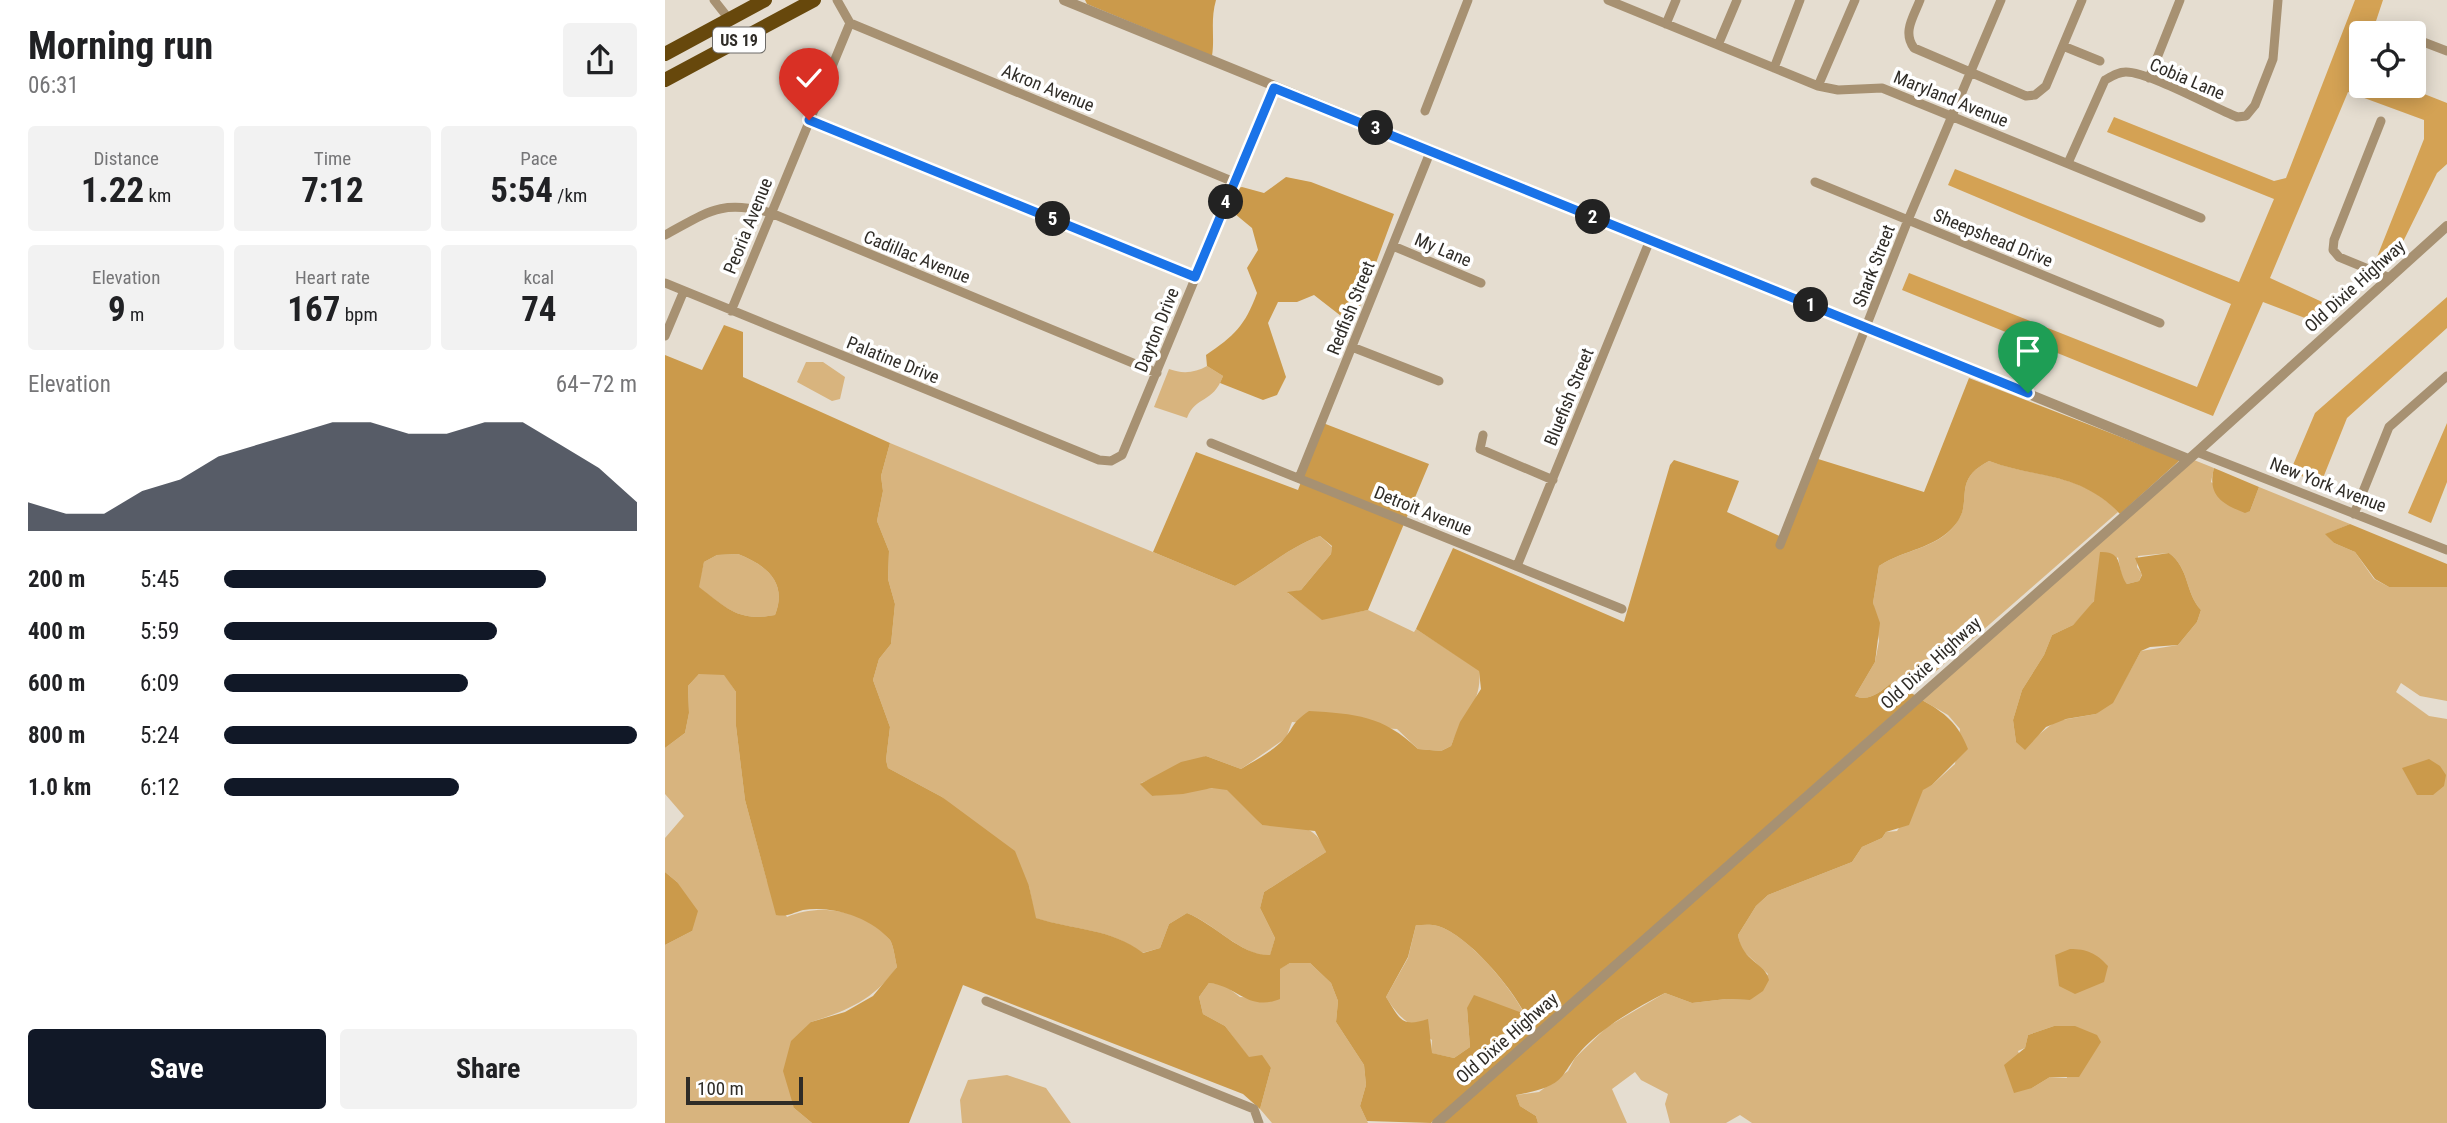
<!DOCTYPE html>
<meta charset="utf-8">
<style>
:root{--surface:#fff;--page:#f2f2f2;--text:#202124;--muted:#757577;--accent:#111827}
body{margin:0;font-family:"Roboto Condensed",sans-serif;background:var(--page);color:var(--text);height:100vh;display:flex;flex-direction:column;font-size:26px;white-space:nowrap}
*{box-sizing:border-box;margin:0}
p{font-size:23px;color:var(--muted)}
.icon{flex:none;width:38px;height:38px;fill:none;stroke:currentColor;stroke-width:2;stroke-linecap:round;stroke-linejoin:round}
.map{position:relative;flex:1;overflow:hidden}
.side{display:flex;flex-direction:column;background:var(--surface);width:665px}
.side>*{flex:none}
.buttons{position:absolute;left:1684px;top:21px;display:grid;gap:14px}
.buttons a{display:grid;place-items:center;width:77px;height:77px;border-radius:7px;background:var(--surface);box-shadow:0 4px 18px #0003;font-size:35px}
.scale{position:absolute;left:21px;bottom:18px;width:117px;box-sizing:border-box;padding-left:7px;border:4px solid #2f2c27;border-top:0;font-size:19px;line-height:24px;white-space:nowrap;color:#2f2c27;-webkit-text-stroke:5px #fff;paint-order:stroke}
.pin{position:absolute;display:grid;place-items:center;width:60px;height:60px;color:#fff;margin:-72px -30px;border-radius:50% 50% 50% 0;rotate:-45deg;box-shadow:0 0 7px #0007}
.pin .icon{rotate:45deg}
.km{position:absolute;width:35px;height:35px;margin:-18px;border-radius:50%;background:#222;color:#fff;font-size:19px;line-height:35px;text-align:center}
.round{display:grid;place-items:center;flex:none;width:74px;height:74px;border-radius:7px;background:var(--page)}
.headline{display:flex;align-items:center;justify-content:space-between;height:119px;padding:0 28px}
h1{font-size:38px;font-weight:700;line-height:52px}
.figures{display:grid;grid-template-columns:repeat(3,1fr);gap:10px;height:119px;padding:7px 28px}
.figures div{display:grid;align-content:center;border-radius:7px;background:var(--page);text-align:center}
.figures b{font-size:35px;font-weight:700}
.figures small{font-size:19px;font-weight:400}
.figures p{font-size:19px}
.chart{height:196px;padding:14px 28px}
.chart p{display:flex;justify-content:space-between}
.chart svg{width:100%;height:126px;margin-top:7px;fill:var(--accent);opacity:.7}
.primary-button{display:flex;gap:14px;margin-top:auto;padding:14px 28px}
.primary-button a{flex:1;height:80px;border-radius:7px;background:var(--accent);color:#fff;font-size:28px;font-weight:700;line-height:80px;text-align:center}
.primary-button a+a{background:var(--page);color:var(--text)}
ul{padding:0 28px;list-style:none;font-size:23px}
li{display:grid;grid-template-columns:112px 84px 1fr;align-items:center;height:52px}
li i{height:18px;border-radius:9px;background:var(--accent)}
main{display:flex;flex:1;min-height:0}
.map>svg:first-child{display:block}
.green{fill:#d8b47e;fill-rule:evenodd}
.forest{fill:#cb9a4b;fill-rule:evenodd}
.water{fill:#d4a254}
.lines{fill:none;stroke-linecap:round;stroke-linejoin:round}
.minor{stroke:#a79172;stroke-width:9}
.tertiary{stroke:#a79172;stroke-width:10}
.trunk{stroke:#67480c;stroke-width:14}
.route-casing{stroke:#fff;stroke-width:14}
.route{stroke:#1a73e8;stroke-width:9}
.labels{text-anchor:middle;stroke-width:7;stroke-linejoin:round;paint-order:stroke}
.shield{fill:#fff;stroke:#6d6b68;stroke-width:2}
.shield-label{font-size:16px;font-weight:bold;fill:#2f2c27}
.street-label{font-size:18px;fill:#2f2c27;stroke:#fff}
</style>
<main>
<section class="side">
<div class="headline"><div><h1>Morning run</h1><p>06:31</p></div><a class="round"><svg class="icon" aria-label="share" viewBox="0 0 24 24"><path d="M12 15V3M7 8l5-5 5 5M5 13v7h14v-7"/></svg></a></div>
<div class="figures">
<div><p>Distance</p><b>1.22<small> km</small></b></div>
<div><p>Time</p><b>7:12</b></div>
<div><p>Pace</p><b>5:54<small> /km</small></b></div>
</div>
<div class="figures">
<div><p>Elevation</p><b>9<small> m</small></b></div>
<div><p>Heart rate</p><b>167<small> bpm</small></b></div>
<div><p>kcal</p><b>74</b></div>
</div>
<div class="chart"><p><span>Elevation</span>64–72 m</p>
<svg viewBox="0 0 160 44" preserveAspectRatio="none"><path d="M0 44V34L10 38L20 38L30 30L40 26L50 18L60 14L70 10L80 6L90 6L100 10L110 10L120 6L130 6L140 14L150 22L160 34V44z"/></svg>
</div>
<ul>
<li><b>200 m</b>5:45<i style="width:78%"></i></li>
<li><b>400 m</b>5:59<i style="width:66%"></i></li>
<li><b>600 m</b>6:09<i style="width:59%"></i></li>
<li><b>800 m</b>5:24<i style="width:100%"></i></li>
<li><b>1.0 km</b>6:12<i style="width:57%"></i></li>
</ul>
<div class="primary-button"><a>Save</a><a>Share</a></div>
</section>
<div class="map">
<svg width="1782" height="1123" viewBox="0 0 1782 1123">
<rect width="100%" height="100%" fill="#e5ddd0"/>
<!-- green -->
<path class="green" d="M 141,362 L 158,362 L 180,377 L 175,399 L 167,401 L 132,382 Z
M 542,366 L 558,376 C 548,404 531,395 522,418 L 489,407 L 504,369 C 517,374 530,373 542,366 Z
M 225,443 L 570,586 C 599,570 624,547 655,536 L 667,547 L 666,554 L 636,590 L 623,593 L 657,619 L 703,610 L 749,632 L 751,629 L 814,670 C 818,702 797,717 786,746 L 776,751 L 753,749 L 732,729 L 627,722 L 621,738 L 576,769 L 541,756 L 476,783 L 487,796 C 503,795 549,785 561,789 C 569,793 590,817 597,825 C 627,827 649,820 661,852 L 599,892 L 595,908 L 610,938 L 605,956 C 577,956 550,924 522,913 L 504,924 L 495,948 L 477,953 C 446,928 407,930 370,918 L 364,886 L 294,812 L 277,797 L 223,768 L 221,760 L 225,727 L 208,680 L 214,659 L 226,644 L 230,604 L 223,579 L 224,551 L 212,521 L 218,491 L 216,476 Z
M 1529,460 L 1549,468 L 1546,482 L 1585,511 L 1594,487 L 1685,524 L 1661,534 L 1669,543 L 1690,552 L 1709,579 L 1724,587 L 1782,587 L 1782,701 L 1755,696 L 1736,683 L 1731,692 L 1764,716 L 1782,719 L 1782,1123 L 1087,1123 L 1075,1115 L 1061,1123 L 1005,1123 L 1000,1104 L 1003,1094 L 976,1080 L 970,1072 L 947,1089 L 962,1123 L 873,1123 L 871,1116 L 855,1106 L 851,1095 L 874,1092 L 903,1071 L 910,1058 L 942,1027 L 1000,993 L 1027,1003 L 1061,999 L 1085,1000 L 1103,974 L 1076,949 L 1073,935 L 1091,906 L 1103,895 L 1187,862 L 1197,847 L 1217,838 L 1221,832 L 1232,831 L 1258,789 L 1267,785 L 1290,764 L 1295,729 L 1283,715 L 1257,700 ZM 1504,553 C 1525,569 1520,593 1536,610 L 1532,622 L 1513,645 L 1476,651 L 1456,687 L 1431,714 L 1391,721 L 1372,736 L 1351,742 L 1348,720 L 1357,690 L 1379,655 L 1387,635 L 1408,625 L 1426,606 L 1432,595 L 1434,577 L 1453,557 L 1457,578 L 1462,584 L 1474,581 L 1477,574 L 1472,567 L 1473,556 ZM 1389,1026 L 1402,1078 L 1385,1077 L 1367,1088 L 1353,1051 L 1360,1048 L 1363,1035 Z
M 1324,461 C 1370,478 1416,472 1453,512 L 1246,693 L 1225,684 C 1215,692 1204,702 1190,696 L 1210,662 L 1214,641 L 1208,603 L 1214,566 C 1240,549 1271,549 1290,525 C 1310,500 1285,481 1324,461 Z
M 73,554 C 101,565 123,582 110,615 C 73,622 62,608 33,587 L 39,562 L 52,555 Z
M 34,674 L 59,674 L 71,692 L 71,726 L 80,800 L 102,881 L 122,917 C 154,903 201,910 225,940 C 229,947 230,959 232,967 C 210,999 182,1011 146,1022 L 129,1108 L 147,1123 L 0,1123 L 0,945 L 27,931 L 12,882 L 0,872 L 0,838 L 19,816 L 0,794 L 0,748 L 20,733 L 24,713 L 23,686 Z
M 751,925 C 758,925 766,924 773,926 C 804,936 846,987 860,1015 L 802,1008 L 805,1047 L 789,1058 L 766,1053 L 767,1040 C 745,1022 737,1023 721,997 L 743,958 Z
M 625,963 L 645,963 L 666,983 L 673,1001 L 671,1022 L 699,1065 L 701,1085 L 695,1106 L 703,1123 L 607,1123 L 595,1109 L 606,1068 L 584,1058 L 560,1026 L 538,1014 L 534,997 L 544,983 L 558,984 L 575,997 L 615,999 L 614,969 Z
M 342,1075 L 381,1088 L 406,1123 L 297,1123 L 295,1100 L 303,1080 Z"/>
<!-- forest -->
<path class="forest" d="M 420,0 L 551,0 C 545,21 550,37 547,56 L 422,4 Z
M 621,177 L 646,182 L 729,214 L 691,317 L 687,317 L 685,323 L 649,295 L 632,302 L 613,302 L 603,323 L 621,377 L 612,395 L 598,400 L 555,383 L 558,376 L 542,366 L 541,355 C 569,336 580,326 592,293 L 582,268 L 593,250 L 587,228 L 564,209 L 563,191 L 577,187 L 599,193 Z
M 59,325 L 78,332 L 78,377 L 225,443 L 216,476 L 218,491 L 212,521 L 224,551 L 223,579 L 230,604 L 226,644 L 214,659 L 208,680 L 225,727 L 221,760 L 223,768 L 277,797 L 350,851 L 364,886 L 371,918 C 408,930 446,928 478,953 L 495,948 L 504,924 L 522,913 C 550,924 576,956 605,955 L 610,938 L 595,908 L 599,892 L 661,852 L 650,831 L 597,825 L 562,790 L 547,788 L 518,794 L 487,796 L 475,784 L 516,762 L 541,756 L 576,769 C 590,760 607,752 618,740 C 630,727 625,724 644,711 C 691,714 717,715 753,749 L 776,751 L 786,746 L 795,722 L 816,689 L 814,671 L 751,629 L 788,548 L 959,622 L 1005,465 L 1009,460 L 1074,481 L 1062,512 L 1121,539 L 1150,458 L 1259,492 L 1304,378 L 1515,460 L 1455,514 C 1414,471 1372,479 1324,461 C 1285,481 1310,501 1290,525 C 1270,549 1240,549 1214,566 L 1208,603 L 1215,623 L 1210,662 L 1190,696 C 1204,702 1215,692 1225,684 L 1250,695 L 766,1123 L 702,1121 L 695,1106 L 701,1085 L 699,1065 L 671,1022 L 673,1001 L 666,983 L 645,963 L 625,963 L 615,969 L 615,999 C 583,1012 573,986 544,983 L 534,997 L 538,1014 L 560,1026 L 584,1057 L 597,1055 L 606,1068 L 595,1109 L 578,1094 L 298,985 L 244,1123 L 147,1123 L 129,1108 L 118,1071 L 126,1041 L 146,1022 L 180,1012 L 208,996 L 232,967 C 230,959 229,947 225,940 C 206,917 166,905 138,910 C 127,913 123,917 111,915 L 80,800 L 71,726 L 71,692 L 59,675 L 34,674 L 23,686 L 24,713 L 20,733 L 0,748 L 0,355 L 37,370 ZM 73,554 C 101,565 123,582 110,615 C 73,622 62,608 34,587 L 39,562 L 52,555 ZM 751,925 C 758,925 766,924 773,926 C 804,936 846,987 860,1014 L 809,995 L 802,1008 L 805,1047 L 789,1058 L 767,1053 L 763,1019 C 736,1028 735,1019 721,997 L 743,957 Z
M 658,423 L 764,464 L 703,610 L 657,620 L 622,592 L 636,590 L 666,554 L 667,546 L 655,536 C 624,547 599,570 570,586 L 488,552 L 531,452 L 633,490 Z
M 1549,468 L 1594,487 L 1585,511 L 1580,513 C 1557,504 1542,495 1549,468 Z
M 1685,524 L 1782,564 L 1782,587 L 1724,587 L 1710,579 L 1690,552 L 1669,543 L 1660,534 Z
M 1435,552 C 1460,551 1451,570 1462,584 L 1474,581 L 1477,575 L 1470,558 L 1504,553 C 1525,569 1520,593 1536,610 L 1532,622 L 1513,645 L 1485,647 L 1476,651 L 1448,703 L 1431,714 L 1401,719 L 1381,727 L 1360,750 L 1351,742 L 1348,720 L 1357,690 L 1379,655 L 1387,635 L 1408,625 L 1429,601 Z
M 1257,700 C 1280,713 1293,723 1303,749 L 1267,785 L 1258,790 L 1244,825 L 1221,832 L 1217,838 L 1197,847 L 1187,862 L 1103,895 L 1091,906 L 1073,935 C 1078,963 1100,962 1104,980 L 1098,991 L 1085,1000 L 1061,999 L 1027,1003 L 1000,993 C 975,1006 948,1021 927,1040 C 889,1074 911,1084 851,1095 L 855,1106 L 871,1116 L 873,1123 L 778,1123 Z
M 1764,759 L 1775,766 L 1781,775 L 1779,786 L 1768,795 L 1752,795 L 1737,768 Z
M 0,872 L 12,882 L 33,911 L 27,931 L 0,945 Z
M 1405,949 C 1422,949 1431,953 1443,966 L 1439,982 L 1410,994 L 1394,986 L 1390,955 Z
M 1389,1026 L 1410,1026 L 1432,1035 L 1436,1042 L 1414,1077 L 1385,1077 L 1367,1088 L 1349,1093 L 1339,1065 L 1360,1048 L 1363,1035 Z"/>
<!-- water -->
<path class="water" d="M 1690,0 L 1718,0 L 1707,33 L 1696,33 L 1696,86 L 1739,86 L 1782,103 L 1782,164 L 1772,173 L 1729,260 L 1712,257 L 1759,139 L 1759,120 L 1683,92 L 1605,278 L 1668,307 L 1653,323 L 1598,302 L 1548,416 L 1237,290 L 1244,273 L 1532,387 L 1566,304 L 1283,185 L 1290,169 L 1574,282 L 1609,199 L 1442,132 L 1449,117 L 1609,181 L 1621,178 Z
M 1782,297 L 1782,328 L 1682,418 L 1656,483 L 1625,472 L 1650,413 Z
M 1782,423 L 1782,482 L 1766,523 L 1743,513 Z"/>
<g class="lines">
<!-- minor -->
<path class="minor" d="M 49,0 L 64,19
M 943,0 L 1153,86 L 1173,90 L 1217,88 L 1536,218
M 1255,0 C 1249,16 1237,32 1249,48 L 1361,96 L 1370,95 L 1381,86 L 1417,0
M 185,23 L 569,182
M 1001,24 L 1011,0
M 1726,29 L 1737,33
M 1748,38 L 1782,51
M 1053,45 L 1072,0
M 1398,46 L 1435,61
M 1109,68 L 1135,0
M 1484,78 L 1515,0
M 1153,86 L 1190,0
M 760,111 L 803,0
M 144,120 L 530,277
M 1716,121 L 1669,240 L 1668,250 L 1674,257 L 1725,278
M 1403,163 L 1440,80 C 1447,76 1453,72 1461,72 C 1484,72 1547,107 1572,117 L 1581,116 L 1590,105 L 1608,59 L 1613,0
M 1150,182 L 1495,323
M 0,235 C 43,212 56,199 106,213 L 492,373
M 728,246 L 816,283
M 0,283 L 434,460 L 446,461 L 457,455 L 609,88
M 66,311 L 185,23 L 172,0
M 0,336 L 18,293
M 687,347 L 774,381
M 818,435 L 815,449 L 888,480
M 546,443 L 957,609
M 1532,452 L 1782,550
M 634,478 L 766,150
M 1689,514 L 1724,427 L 1782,376
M 1115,545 L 1243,220 L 1336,0
M 852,566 L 985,240
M 321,1001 L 589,1109 L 594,1123"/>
<!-- tertiary -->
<path class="tertiary" d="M 399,0 L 1523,459
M 772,1123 L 1532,452 L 1782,226"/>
<!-- trunk -->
<path class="trunk" d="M 0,54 L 100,0
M 0,80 L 149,0"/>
</g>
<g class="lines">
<!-- route casing -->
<g class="route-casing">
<path id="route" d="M 144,120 L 530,277 L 609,88 L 1363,393"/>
</g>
<!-- route -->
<use href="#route" class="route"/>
</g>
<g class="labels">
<!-- shield labels -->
<rect class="shield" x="48" y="27.5" width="52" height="25" rx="5"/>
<g class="shield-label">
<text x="74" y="46">US 19</text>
</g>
<!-- street labels -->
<g class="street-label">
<text transform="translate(1522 79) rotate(23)" y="6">Cobia Lane</text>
<text transform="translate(383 88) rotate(22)" y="6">Akron Avenue</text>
<text transform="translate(1286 99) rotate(22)" y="6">Maryland Avenue</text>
<text transform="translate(83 226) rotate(-68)" y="6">Peoria Avenue</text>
<text transform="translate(1328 238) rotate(22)" y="6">Sheepshead Drive</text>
<text transform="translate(778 250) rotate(23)" y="6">My Lane</text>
<text transform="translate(252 257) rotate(22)" y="6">Cadillac Avenue</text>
<text transform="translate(1209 266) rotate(-69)" y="6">Shark Street</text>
<text transform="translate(1690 286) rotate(-42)" y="6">Old Dixie Highway</text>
<text transform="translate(686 308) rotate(-68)" y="6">Redfish Street</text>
<text transform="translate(492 330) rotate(-68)" y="6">Dayton Drive</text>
<text transform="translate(228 360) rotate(22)" y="6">Palatine Drive</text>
<text transform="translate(904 397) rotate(-68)" y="6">Bluefish Street</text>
<text transform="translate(1663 485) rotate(21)" y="6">New York Avenue</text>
<text transform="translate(758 511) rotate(22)" y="6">Detroit Avenue</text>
<text transform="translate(1266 663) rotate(-42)" y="6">Old Dixie Highway</text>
<text transform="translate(842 1038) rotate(-41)" y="6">Old Dixie Highway</text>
</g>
</g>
</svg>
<div class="buttons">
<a><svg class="icon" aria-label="locate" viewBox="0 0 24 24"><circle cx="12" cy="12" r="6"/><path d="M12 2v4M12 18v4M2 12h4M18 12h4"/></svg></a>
</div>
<div class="scale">100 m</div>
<div class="pin" style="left:1363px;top:393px;background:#1e9e55"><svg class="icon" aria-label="arrive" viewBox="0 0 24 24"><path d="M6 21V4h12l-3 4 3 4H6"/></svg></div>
<div class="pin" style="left:144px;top:120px;background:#d93025"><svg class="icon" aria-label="check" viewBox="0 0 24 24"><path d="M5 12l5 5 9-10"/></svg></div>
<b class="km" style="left:1146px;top:305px">1</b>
<b class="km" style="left:928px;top:217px">2</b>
<b class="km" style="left:711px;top:128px">3</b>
<b class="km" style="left:561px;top:202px">4</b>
<b class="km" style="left:388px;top:219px">5</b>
</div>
</main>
